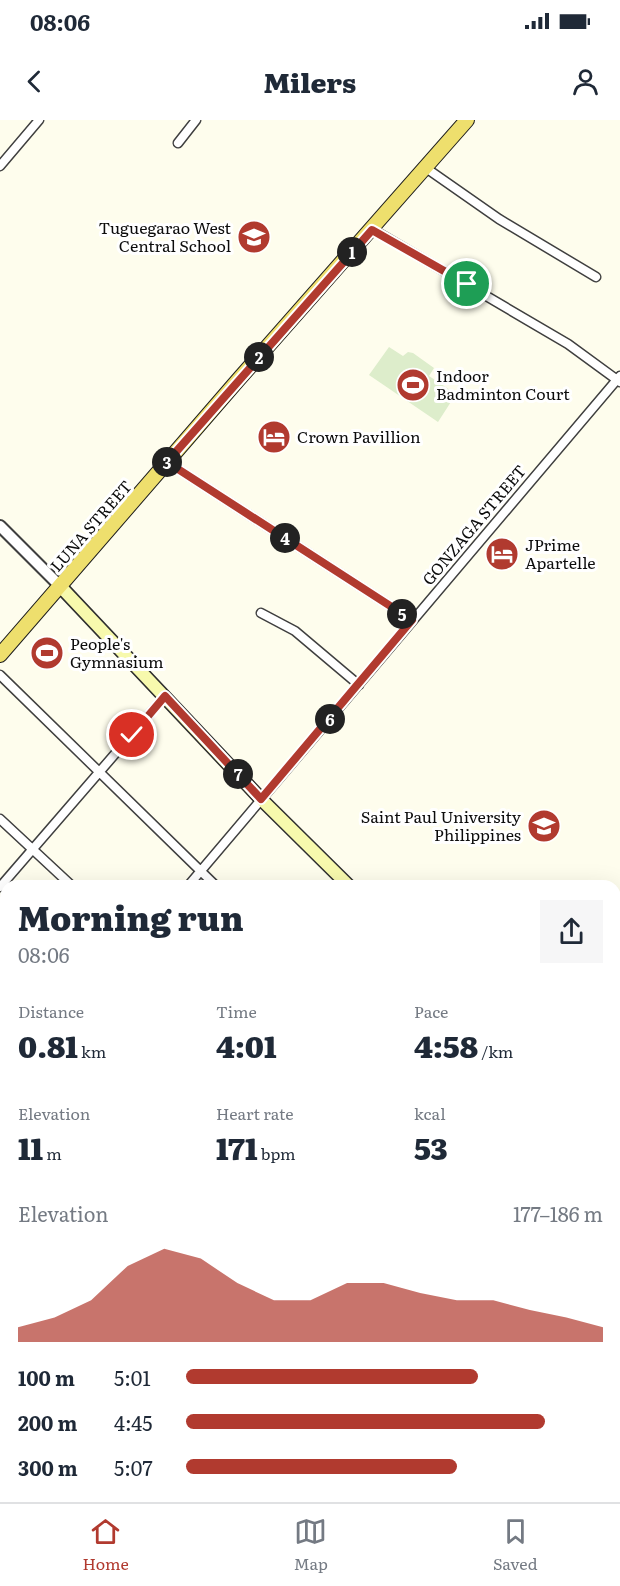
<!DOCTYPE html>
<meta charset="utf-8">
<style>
:root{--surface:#fff;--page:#f6f6f7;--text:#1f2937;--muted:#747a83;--line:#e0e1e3;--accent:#b13a2f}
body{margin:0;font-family:Literata,serif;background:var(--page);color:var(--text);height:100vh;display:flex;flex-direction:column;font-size:22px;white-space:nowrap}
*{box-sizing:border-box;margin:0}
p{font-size:20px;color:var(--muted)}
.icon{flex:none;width:33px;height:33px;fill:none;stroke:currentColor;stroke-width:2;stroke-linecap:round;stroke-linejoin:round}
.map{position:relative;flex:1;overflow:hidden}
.drawer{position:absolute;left:0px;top:760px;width:621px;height:622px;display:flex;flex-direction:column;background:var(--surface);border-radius:18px 18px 0 0;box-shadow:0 6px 24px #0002}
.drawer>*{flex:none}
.pin{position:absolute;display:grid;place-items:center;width:51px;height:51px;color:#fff;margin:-26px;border:3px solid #fff;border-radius:50%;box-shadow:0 2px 6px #0007}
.km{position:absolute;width:30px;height:30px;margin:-15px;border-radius:50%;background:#222;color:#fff;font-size:16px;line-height:30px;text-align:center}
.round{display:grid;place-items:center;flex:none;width:63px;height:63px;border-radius:0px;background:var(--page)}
.overview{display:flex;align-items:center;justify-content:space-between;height:102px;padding:0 18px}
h1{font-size:33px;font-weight:800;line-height:45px}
.metrics{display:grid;grid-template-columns:repeat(3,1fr);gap:9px;height:102px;padding:6px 18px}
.metrics div{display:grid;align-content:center}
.metrics b{font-size:30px;font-weight:800}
.metrics small{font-size:16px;font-weight:400}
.metrics p{font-size:16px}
.chart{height:168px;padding:12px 18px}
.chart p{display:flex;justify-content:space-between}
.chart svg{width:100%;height:108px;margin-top:6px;fill:var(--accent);opacity:.7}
ul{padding:0 18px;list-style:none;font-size:20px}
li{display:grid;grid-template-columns:96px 72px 1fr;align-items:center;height:45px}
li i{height:15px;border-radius:8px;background:var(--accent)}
.status{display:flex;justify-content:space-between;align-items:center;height:42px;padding:0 30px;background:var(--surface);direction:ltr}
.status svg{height:16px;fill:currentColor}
header{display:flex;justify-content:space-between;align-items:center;height:78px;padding:0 18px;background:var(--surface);font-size:27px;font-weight:800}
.tab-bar{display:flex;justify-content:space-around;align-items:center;height:84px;border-top:2px solid var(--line);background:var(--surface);font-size:16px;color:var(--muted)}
.tab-bar a{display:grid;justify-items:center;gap:3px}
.tab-bar .active{color:var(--accent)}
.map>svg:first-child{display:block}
.pitch{fill:#ddedcb}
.water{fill:#b6d3f1;stroke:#427fc3;stroke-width:1.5}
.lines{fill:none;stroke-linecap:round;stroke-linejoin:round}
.minor-casing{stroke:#3f3f3f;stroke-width:11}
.tertiary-casing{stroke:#3f3f3f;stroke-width:14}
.secondary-casing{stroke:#2e2e2e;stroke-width:15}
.primary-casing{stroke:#1d1d1d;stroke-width:16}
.minor{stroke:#fff;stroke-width:8}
.tertiary{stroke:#fff;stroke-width:10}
.secondary{stroke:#f7f9ad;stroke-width:12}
.primary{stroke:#eedf6d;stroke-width:14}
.route-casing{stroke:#fff;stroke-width:12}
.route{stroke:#b13a2f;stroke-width:8}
.labels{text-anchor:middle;stroke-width:6;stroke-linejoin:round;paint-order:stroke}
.poi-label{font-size:16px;fill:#0c0c0c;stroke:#fff;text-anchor:start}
.street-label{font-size:16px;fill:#0c0c0c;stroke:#fff}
</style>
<div class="status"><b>08:06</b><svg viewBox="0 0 49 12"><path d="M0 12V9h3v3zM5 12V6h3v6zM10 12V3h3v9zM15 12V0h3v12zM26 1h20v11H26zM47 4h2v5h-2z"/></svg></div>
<header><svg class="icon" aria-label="back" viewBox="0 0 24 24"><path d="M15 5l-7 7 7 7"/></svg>Milers<svg class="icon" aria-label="person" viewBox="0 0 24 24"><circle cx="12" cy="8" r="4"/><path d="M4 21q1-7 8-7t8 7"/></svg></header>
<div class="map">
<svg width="620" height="1382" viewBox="0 0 620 1382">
<rect width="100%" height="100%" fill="#fefded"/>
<!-- pitch -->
<path class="pitch" d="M 389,227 L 403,236 L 408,232 L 413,233 L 434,248 L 429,256 L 456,274 L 438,302 L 369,255 Z"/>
<!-- water -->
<path class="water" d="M 119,1377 L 202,1377 L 195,1382 L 126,1382 L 118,1379 Z
M 428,1377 L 500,1377 L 507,1382 L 439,1382 Z"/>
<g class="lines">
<!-- minor casing -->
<g class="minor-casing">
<path id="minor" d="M 178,23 L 196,0
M 0,46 L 39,0
M 426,48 L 499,99 L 596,157
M 372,109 L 568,224 L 620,262
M 167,342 L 412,500
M 261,493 L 295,511 L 359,565
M 0,555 L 216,766
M 0,699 L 72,766
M 188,766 L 620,256
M 0,767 L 165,576
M 0,851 L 6,856
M 0,981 L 6,974
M 0,987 L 6,992
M 0,1184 L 6,1176
M 0,1248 L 6,1252
M 8,1382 L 8,1377"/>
</g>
<!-- tertiary casing -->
<g class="tertiary-casing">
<path id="tertiary" d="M 0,406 L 60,466
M 0,1115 L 6,1120
M 615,1369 L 620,1371"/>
</g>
<!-- secondary casing -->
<g class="secondary-casing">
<path id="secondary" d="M 60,466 L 261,679 L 349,766
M 615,1109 L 620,1109
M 615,1157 L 620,1159"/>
</g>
<!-- primary casing -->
<g class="primary-casing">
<path id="primary" d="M 0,535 L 238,260 L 467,0
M 0,1283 L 6,1283
M 319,1382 L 319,1377"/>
</g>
<!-- minor -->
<use href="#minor" class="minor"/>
<!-- tertiary -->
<use href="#tertiary" class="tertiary"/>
<!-- secondary -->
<use href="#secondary" class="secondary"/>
<!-- primary -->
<use href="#primary" class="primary"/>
</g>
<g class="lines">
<!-- route casing -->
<g class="route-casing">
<path id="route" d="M 132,615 L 165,576 L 261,679 L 412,500 L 167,342 L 372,110 L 467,164"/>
</g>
<!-- route -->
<use href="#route" class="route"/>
</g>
<!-- icons -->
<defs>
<g id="school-disc" transform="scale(1.725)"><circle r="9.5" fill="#b13a2f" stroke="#fff"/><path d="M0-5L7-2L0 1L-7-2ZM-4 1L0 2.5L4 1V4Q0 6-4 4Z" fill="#fff"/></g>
<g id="stadium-disc" transform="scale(1.725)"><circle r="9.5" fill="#b13a2f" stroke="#fff"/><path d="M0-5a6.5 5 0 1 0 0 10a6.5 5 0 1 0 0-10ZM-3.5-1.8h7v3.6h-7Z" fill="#fff"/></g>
<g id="hotel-disc" transform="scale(1.725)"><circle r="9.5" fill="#b13a2f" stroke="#fff"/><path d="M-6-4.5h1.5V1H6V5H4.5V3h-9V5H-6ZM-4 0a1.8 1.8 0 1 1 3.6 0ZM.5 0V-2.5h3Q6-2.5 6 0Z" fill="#fff"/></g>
<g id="university-disc" transform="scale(1.725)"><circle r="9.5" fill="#b13a2f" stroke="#fff"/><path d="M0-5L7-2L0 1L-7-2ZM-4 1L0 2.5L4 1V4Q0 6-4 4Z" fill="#fff"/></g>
</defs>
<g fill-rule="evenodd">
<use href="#school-disc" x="254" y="117"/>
<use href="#stadium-disc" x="413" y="265"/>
<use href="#hotel-disc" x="274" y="317"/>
<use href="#hotel-disc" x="502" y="434"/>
<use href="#stadium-disc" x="47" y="533"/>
<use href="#university-disc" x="544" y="706"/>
</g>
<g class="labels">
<!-- poi labels -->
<g class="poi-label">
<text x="231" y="114" text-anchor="end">Tuguegarao West<tspan x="231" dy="18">Central School</tspan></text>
<text x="436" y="262">Indoor<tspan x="436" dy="18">Badminton Court</tspan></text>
<text x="297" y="323">Crown Pavillion</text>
<text x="525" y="431">JPrime<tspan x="525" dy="18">Apartelle</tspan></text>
<text x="70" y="530">People's<tspan x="70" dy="18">Gymnasium</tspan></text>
<text x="521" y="703" text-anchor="end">Saint Paul University<tspan x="521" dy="18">Philippines</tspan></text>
</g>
<!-- street labels -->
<g class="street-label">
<text transform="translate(474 405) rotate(-50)" y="6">GONZAGA STREET</text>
<text transform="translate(91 406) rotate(-49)" y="6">LUNA STREET</text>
</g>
</g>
</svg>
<div class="pin" style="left:467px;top:164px;background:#1e9e55"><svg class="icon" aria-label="arrive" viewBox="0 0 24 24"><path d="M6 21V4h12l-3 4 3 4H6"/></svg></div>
<div class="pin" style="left:132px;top:615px;background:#d93025"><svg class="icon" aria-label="check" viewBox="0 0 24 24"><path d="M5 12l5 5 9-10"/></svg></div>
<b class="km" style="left:352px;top:132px">1</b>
<b class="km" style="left:259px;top:237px">2</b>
<b class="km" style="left:167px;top:342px">3</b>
<b class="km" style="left:285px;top:418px">4</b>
<b class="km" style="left:402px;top:494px">5</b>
<b class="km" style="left:330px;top:599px">6</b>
<b class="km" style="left:238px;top:654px">7</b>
<section class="drawer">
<div class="overview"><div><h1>Morning run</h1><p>08:06</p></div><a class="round"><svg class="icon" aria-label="share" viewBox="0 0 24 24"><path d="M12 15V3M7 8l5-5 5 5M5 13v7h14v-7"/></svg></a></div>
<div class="metrics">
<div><p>Distance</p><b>0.81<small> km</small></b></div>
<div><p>Time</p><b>4:01</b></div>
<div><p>Pace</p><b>4:58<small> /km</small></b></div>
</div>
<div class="metrics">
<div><p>Elevation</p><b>11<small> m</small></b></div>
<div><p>Heart rate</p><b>171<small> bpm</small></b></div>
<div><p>kcal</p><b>53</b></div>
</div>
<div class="chart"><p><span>Elevation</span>177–186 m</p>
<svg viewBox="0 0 160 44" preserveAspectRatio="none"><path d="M0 44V38L10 34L20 27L30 13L40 6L50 10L60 20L70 27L80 27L90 20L100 20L110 24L120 27L130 27L140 31L150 34L160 38V44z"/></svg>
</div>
<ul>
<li><b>100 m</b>5:01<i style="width:70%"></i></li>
<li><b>200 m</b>4:45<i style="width:86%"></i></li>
<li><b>300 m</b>5:07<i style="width:65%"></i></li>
</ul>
</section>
</div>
<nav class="tab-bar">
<a class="active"><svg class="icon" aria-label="home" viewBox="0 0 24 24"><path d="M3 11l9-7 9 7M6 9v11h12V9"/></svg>Home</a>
<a><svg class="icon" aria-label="map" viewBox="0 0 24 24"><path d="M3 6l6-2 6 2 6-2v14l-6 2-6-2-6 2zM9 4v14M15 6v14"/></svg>Map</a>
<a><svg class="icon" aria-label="saved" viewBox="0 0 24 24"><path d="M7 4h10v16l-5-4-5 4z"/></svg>Saved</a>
</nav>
